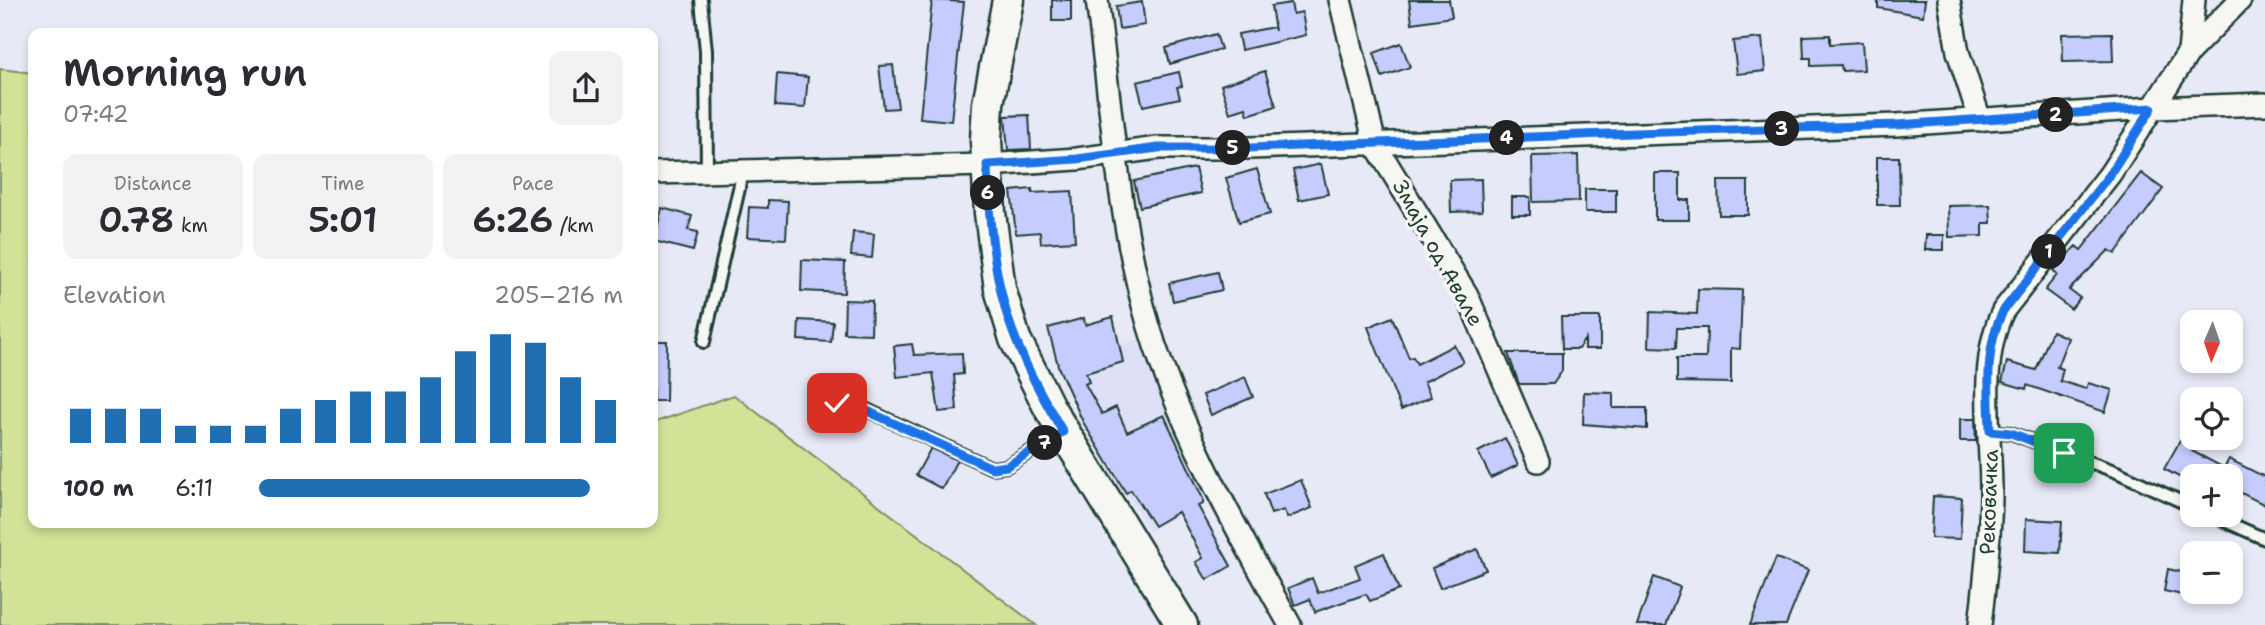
<!DOCTYPE html>
<meta charset="utf-8">
<style>
:root{--surface:#fff;--page:#f2f2f3;--text:#2b2b33;--muted:#7c7c81;--accent:#1f6fb2}
body{margin:0;font-family:"Shantell Sans",sans-serif;background:var(--page);color:var(--text);height:100vh;display:flex;flex-direction:column;font-size:26px;white-space:nowrap}
*{box-sizing:border-box;margin:0}
p{font-size:23px;color:var(--muted)}
.icon{flex:none;width:38px;height:38px;fill:none;stroke:currentColor;stroke-width:2;stroke-linecap:round;stroke-linejoin:round}
.map{position:relative;flex:1;overflow:hidden}
.sheet{position:absolute;left:28px;top:28px;width:630px;height:500px;display:flex;flex-direction:column;background:var(--surface);border-radius:14px;box-shadow:0 4px 10px #0003}
.sheet>*{flex:none}
.needle{width:46px;rotate:182deg}
.tools{position:absolute;left:2180px;top:310px;display:grid;gap:14px}
.tools a{display:grid;place-items:center;width:63px;height:63px;border-radius:14px;background:var(--surface);box-shadow:0 4px 10px #0003;font-size:35px}
.pin{position:absolute;display:grid;place-items:center;width:60px;height:60px;color:#fff;margin:-30px;border-radius:14px;box-shadow:0 4px 10px #0006}
.km{position:absolute;width:35px;height:35px;margin:-18px;border-radius:50%;background:#222;color:#fff;font-size:19px;line-height:35px;text-align:center}
.round{display:grid;place-items:center;flex:none;width:74px;height:74px;border-radius:14px;background:var(--page)}
.overview{display:flex;align-items:center;justify-content:space-between;height:119px;padding:0 35px}
h1{font-size:38px;font-weight:600;line-height:52px}
.figures{display:grid;grid-template-columns:repeat(3,1fr);gap:10px;height:119px;padding:7px 35px}
.figures div{display:grid;align-content:center;border-radius:14px;background:var(--page);text-align:center}
.figures b{font-size:35px;font-weight:600}
.figures small{font-size:19px;font-weight:400}
.figures p{font-size:19px}
.chart{height:196px;padding:14px 35px}
.chart p{display:flex;justify-content:space-between}
.chart svg{width:100%;height:126px;margin-top:7px;stroke:var(--accent);stroke-width:6}
ul{padding:0 35px;list-style:none;font-size:23px}
li{display:grid;grid-template-columns:112px 84px 1fr;align-items:center;height:52px}
li i{height:18px;border-radius:9px;background:var(--accent)}
.map>svg:first-child{display:block}
.built{fill:#dee0f8}
.green{fill:#d2e397;stroke:#789066;stroke-width:2}
.building{fill:#c7ccfe;stroke:#1f3d34;stroke-width:2}
.lines{fill:none;stroke-linecap:round;stroke-linejoin:round}
.lane-casing{stroke:#1f3d34;stroke-width:16}
.street-casing{stroke:#1f3d34;stroke-width:26}
.secondary-casing{stroke:#1f3d34;stroke-width:35}
.lane{stroke:#f6f6f2;stroke-width:10}
.street{stroke:#f6f6f2;stroke-width:21}
.secondary{stroke:#f6f6f2;stroke-width:30}
.route-casing{stroke:#fff;stroke-width:14}
.route{stroke:#1a73e8;stroke-width:9}
.labels{text-anchor:middle;stroke-width:7;stroke-linejoin:round;paint-order:stroke}
.street-label{font-size:21px;fill:#1f3d34;stroke:#f6f6f2}
</style>
<div class="map">
<svg width="2265" height="625" viewBox="0 0 2265 625">
<rect width="100%" height="100%" fill="#e8e9f6"/>
<filter id="ink" filterUnits="userSpaceOnUse"><feTurbulence type="fractalNoise" baseFrequency=".0143" numOctaves="2"/><feDisplacementMap in="SourceGraphic" scale="14" xChannelSelector="R" yChannelSelector="G"/><feConvolveMatrix kernelMatrix="1 2 1 2 8 2 1 2 1" color-interpolation-filters="sRGB"/></filter>
<g filter="url(#ink)">
<!-- built -->
<path class="built" d="M 1139,339 L 1152,379 L 1209,501 L 1149,531 L 1081,418 L 1055,363 Z"/>
<!-- green -->
<path class="green" d="M 0,69 L 33,73 L 33,523 L 653,523 L 653,423 L 734,395 L 1036,625 L 0,625 Z"/>
<!-- building -->
<path class="building" d="M 932,0 L 964,2 L 951,121 L 920,118 Z
M 1052,0 L 1071,0 L 1071,21 L 1052,21 Z
M 1409,0 L 1449,0 L 1452,17 L 1412,23 Z
M 1878,0 L 1925,0 L 1923,16 L 1878,8 Z
M 1142,2 L 1145,25 L 1119,29 L 1116,6 Z
M 1291,3 L 1293,14 L 1302,12 L 1306,35 L 1241,50 L 1238,34 L 1274,27 L 1275,31 L 1271,6 Z
M 2112,33 L 2113,61 L 2063,62 L 2062,34 Z
M 1216,34 L 1221,49 L 1170,64 L 1166,48 Z
M 1830,35 L 1830,44 L 1862,42 L 1864,70 L 1842,71 L 1841,65 L 1811,66 L 1811,58 L 1804,58 L 1803,36 Z
M 1762,38 L 1765,71 L 1737,74 L 1733,41 Z
M 1401,43 L 1410,67 L 1382,77 L 1374,53 Z
M 893,65 L 898,108 L 884,109 L 879,66 Z
M 1265,71 L 1276,106 L 1248,115 L 1246,108 L 1230,113 L 1221,85 Z
M 1179,72 L 1182,86 L 1177,87 L 1180,98 L 1143,106 L 1137,82 Z
M 777,74 L 808,77 L 805,108 L 775,106 Z
M 1029,115 L 1031,149 L 1008,150 L 1005,116 Z
M 1578,155 L 1579,201 L 1533,202 L 1532,156 Z
M 1877,157 L 1899,157 L 1900,205 L 1877,205 Z
M 1321,164 L 1328,194 L 1299,200 L 1293,170 Z
M 1195,168 L 1201,193 L 1140,207 L 1134,181 Z
M 1257,169 L 1270,214 L 1239,222 L 1226,178 Z
M 1655,173 L 1680,173 L 1680,200 L 1689,200 L 1689,220 L 1655,220 Z
M 2141,173 L 2163,189 L 2115,254 L 2109,250 L 2069,290 L 2080,298 L 2071,309 L 2045,290 L 2057,275 L 2053,270 L 2076,246 L 2081,250 Z
M 1481,179 L 1482,211 L 1451,212 L 1450,180 Z
M 1718,181 L 1748,181 L 1748,215 L 1719,215 Z
M 1032,189 L 1032,193 L 1072,191 L 1075,241 L 1041,243 L 1040,232 L 1016,234 L 1011,191 Z
M 1585,189 L 1616,189 L 1616,212 L 1585,212 Z
M 1512,197 L 1530,197 L 1530,215 L 1512,215 Z
M 768,200 L 788,201 L 786,239 L 747,237 L 749,207 L 768,208 Z
M 1990,205 L 1991,223 L 1983,223 L 1983,236 L 1949,237 L 1948,206 Z
M 662,208 L 692,216 L 688,230 L 698,232 L 693,251 L 654,241 Z
M 853,232 L 874,234 L 872,258 L 851,256 Z
M 1926,235 L 1944,235 L 1944,250 L 1925,250 Z
M 802,260 L 845,262 L 844,293 L 801,291 Z
M 1218,272 L 1222,290 L 1173,301 L 1169,283 Z
M 1698,289 L 1742,290 L 1740,349 L 1731,348 L 1731,383 L 1677,382 L 1677,358 L 1706,358 L 1707,328 L 1677,328 L 1676,348 L 1649,347 L 1650,312 L 1697,314 Z
M 845,300 L 872,301 L 871,334 L 844,333 Z
M 1113,317 L 1123,362 L 1086,373 L 1089,382 L 1085,384 L 1102,414 L 1116,407 L 1127,432 L 1164,415 L 1203,499 L 1203,504 L 1198,506 L 1231,566 L 1207,580 L 1196,562 L 1203,558 L 1178,512 L 1154,526 L 1131,490 L 1126,493 L 1083,422 L 1059,369 L 1048,328 L 1084,318 L 1085,325 Z
M 1392,317 L 1409,358 L 1413,357 L 1417,364 L 1454,345 L 1463,362 L 1424,382 L 1431,397 L 1401,410 L 1368,327 Z
M 1561,317 L 1600,317 L 1600,349 L 1585,349 L 1585,339 L 1578,349 L 1562,349 Z
M 799,320 L 833,322 L 831,342 L 798,340 Z
M 2052,331 L 2068,338 L 2057,367 L 2063,369 L 2060,381 L 2086,389 L 2088,383 L 2112,390 L 2105,412 L 2027,385 L 2026,389 L 2002,382 L 2007,362 L 2036,370 Z
M 653,341 L 667,341 L 666,401 L 653,401 Z
M 912,344 L 914,355 L 962,353 L 963,374 L 954,375 L 957,410 L 939,412 L 933,373 L 897,377 L 894,346 Z
M 1508,353 L 1562,353 L 1562,371 L 1553,384 L 1519,384 Z
M 1245,377 L 1253,397 L 1211,415 L 1203,395 Z
M 1584,392 L 1613,393 L 1613,408 L 1647,408 L 1647,429 L 1583,424 Z
M 1960,419 L 1975,419 L 1976,441 L 1960,441 Z
M 2185,432 L 2199,439 L 2192,451 L 2224,468 L 2229,459 L 2265,477 L 2265,505 L 2231,488 L 2231,476 L 2193,476 L 2192,484 L 2164,469 Z
M 1505,438 L 1518,465 L 1491,478 L 1478,452 Z
M 931,448 L 957,460 L 942,489 L 916,475 Z
M 1301,480 L 1312,508 L 1287,518 L 1284,510 L 1271,514 L 1264,494 Z
M 1933,496 L 1962,498 L 1960,539 L 1931,538 Z
M 2026,519 L 2062,521 L 2060,553 L 2025,551 Z
M 1477,549 L 1486,570 L 1440,588 L 1432,568 Z
M 1384,553 L 1399,590 L 1370,601 L 1366,594 L 1315,612 L 1310,599 L 1295,605 L 1288,588 L 1312,578 L 1318,593 L 1360,578 L 1355,565 Z
M 1776,558 L 1808,570 L 1786,625 L 1750,625 Z
M 2168,569 L 2186,573 L 2182,595 L 2164,591 Z
M 1654,577 L 1680,587 L 1666,625 L 1637,625 Z"/>
<g class="lines">
<!-- lane casing -->
<g class="lane-casing">
<path id="lane" d="M 701,0 L 706,51 L 707,172
M 704,342 L 743,171
M 837,403 L 865,409 L 992,468 L 1007,466 L 1063,432
M 1990,431 L 2011,433 L 2117,472 L 2193,507
M 2209,514 L 2265,539"/>
</g>
<!-- street casing -->
<g class="street-casing">
<path id="street" d="M 1097,0 C 1111,103 1117,208 1144,309 C 1172,415 1236,529 1290,625
M 1340,0 L 1375,144 L 1467,295 L 1538,461
M 1949,0 L 1958,52 L 1980,120
M 2189,52 L 2194,0
M 653,173 L 987,165 L 1077,159 L 1158,148 L 1250,148 L 1896,125 L 2152,108 L 2265,104
M 1980,625 C 1985,582 1990,540 1991,497 C 1992,439 1977,364 2003,311 L 2110,174 L 2189,52 L 2240,0"/>
</g>
<!-- secondary casing -->
<g class="secondary-casing">
<path id="secondary" d="M 1008,0 L 988,104 L 986,140 L 990,213 L 1000,289 L 1015,339 L 1050,409 L 1182,625"/>
</g>
<!-- lane -->
<use href="#lane" class="lane"/>
<!-- street -->
<use href="#street" class="street"/>
<!-- secondary -->
<use href="#secondary" class="secondary"/>
</g>
</g>
<g class="lines" filter="url(#ink)">
<!-- route casing -->
<g class="route-casing">
<path id="route" d="M 837,403 L 865,410 L 992,468 L 1007,466 L 1063,432 C 1046,403 1028,372 1016,340 C 994,286 989,223 987,165 L 1077,159 L 1158,148 L 1250,148 L 1633,133 L 1896,125 L 2152,108 L 2110,174 L 2003,311 C 1984,349 1989,391 1990,431 L 2011,433 L 2064,453"/>
</g>
<!-- route -->
<use href="#route" class="route"/>
</g>
<g class="labels">
<!-- street labels -->
<g class="street-label">
<text transform="translate(1438 253) rotate(61)" y="7">Змаја од Авале</text>
<text transform="translate(1989 502) rotate(-88)" y="7">Рековачка</text>
</g>
</g>
</svg>
<div class="tools">
<a><svg class="needle" viewBox="-14 -14 28 28"><path d="M0-13l5 13h-10z" fill="#e53935"/><path d="M0 13l5-13h-10z" fill="#7c7c81"/></svg></a>
<a><svg class="icon" aria-label="locate" viewBox="0 0 24 24"><circle cx="12" cy="12" r="6"/><path d="M12 2v4M12 18v4M2 12h4M18 12h4"/></svg></a>
<a>+</a>
<a>−</a>
</div>
<div class="pin" style="left:2064px;top:453px;background:#1e9e55"><svg class="icon" aria-label="arrive" viewBox="0 0 24 24"><path d="M6 21V4h12l-3 4 3 4H6"/></svg></div>
<div class="pin" style="left:837px;top:403px;background:#d93025"><svg class="icon" aria-label="check" viewBox="0 0 24 24"><path d="M5 12l5 5 9-10"/></svg></div>
<b class="km" style="left:2049px;top:252px">1</b>
<b class="km" style="left:2056px;top:115px">2</b>
<b class="km" style="left:1782px;top:129px">3</b>
<b class="km" style="left:1507px;top:138px">4</b>
<b class="km" style="left:1233px;top:148px">5</b>
<b class="km" style="left:988px;top:193px">6</b>
<b class="km" style="left:1045px;top:443px">7</b>
<section class="sheet">
<div class="overview"><div><h1>Morning run</h1><p>07:42</p></div><a class="round"><svg class="icon" aria-label="share" viewBox="0 0 24 24"><path d="M12 15V3M7 8l5-5 5 5M5 13v7h14v-7"/></svg></a></div>
<div class="figures">
<div><p>Distance</p><b>0.78<small> km</small></b></div>
<div><p>Time</p><b>5:01</b></div>
<div><p>Pace</p><b>6:26<small> /km</small></b></div>
</div>
<div class="chart"><p><span>Elevation</span>205–216 m</p>
<svg viewBox="0 0 160 44" preserveAspectRatio="none"><path d="M5 44V32M15 44V32M25 44V32M35 44V38M45 44V38M55 44V38M65 44V32M75 44V29M85 44V26M95 44V26M105 44V21M115 44V12M125 44V6M135 44V9M145 44V21M155 44V29"/></svg>
</div>
<ul>
<li><b>100 m</b>6:11<i style="width:91%"></i></li>
</ul>
</section>
</div>
